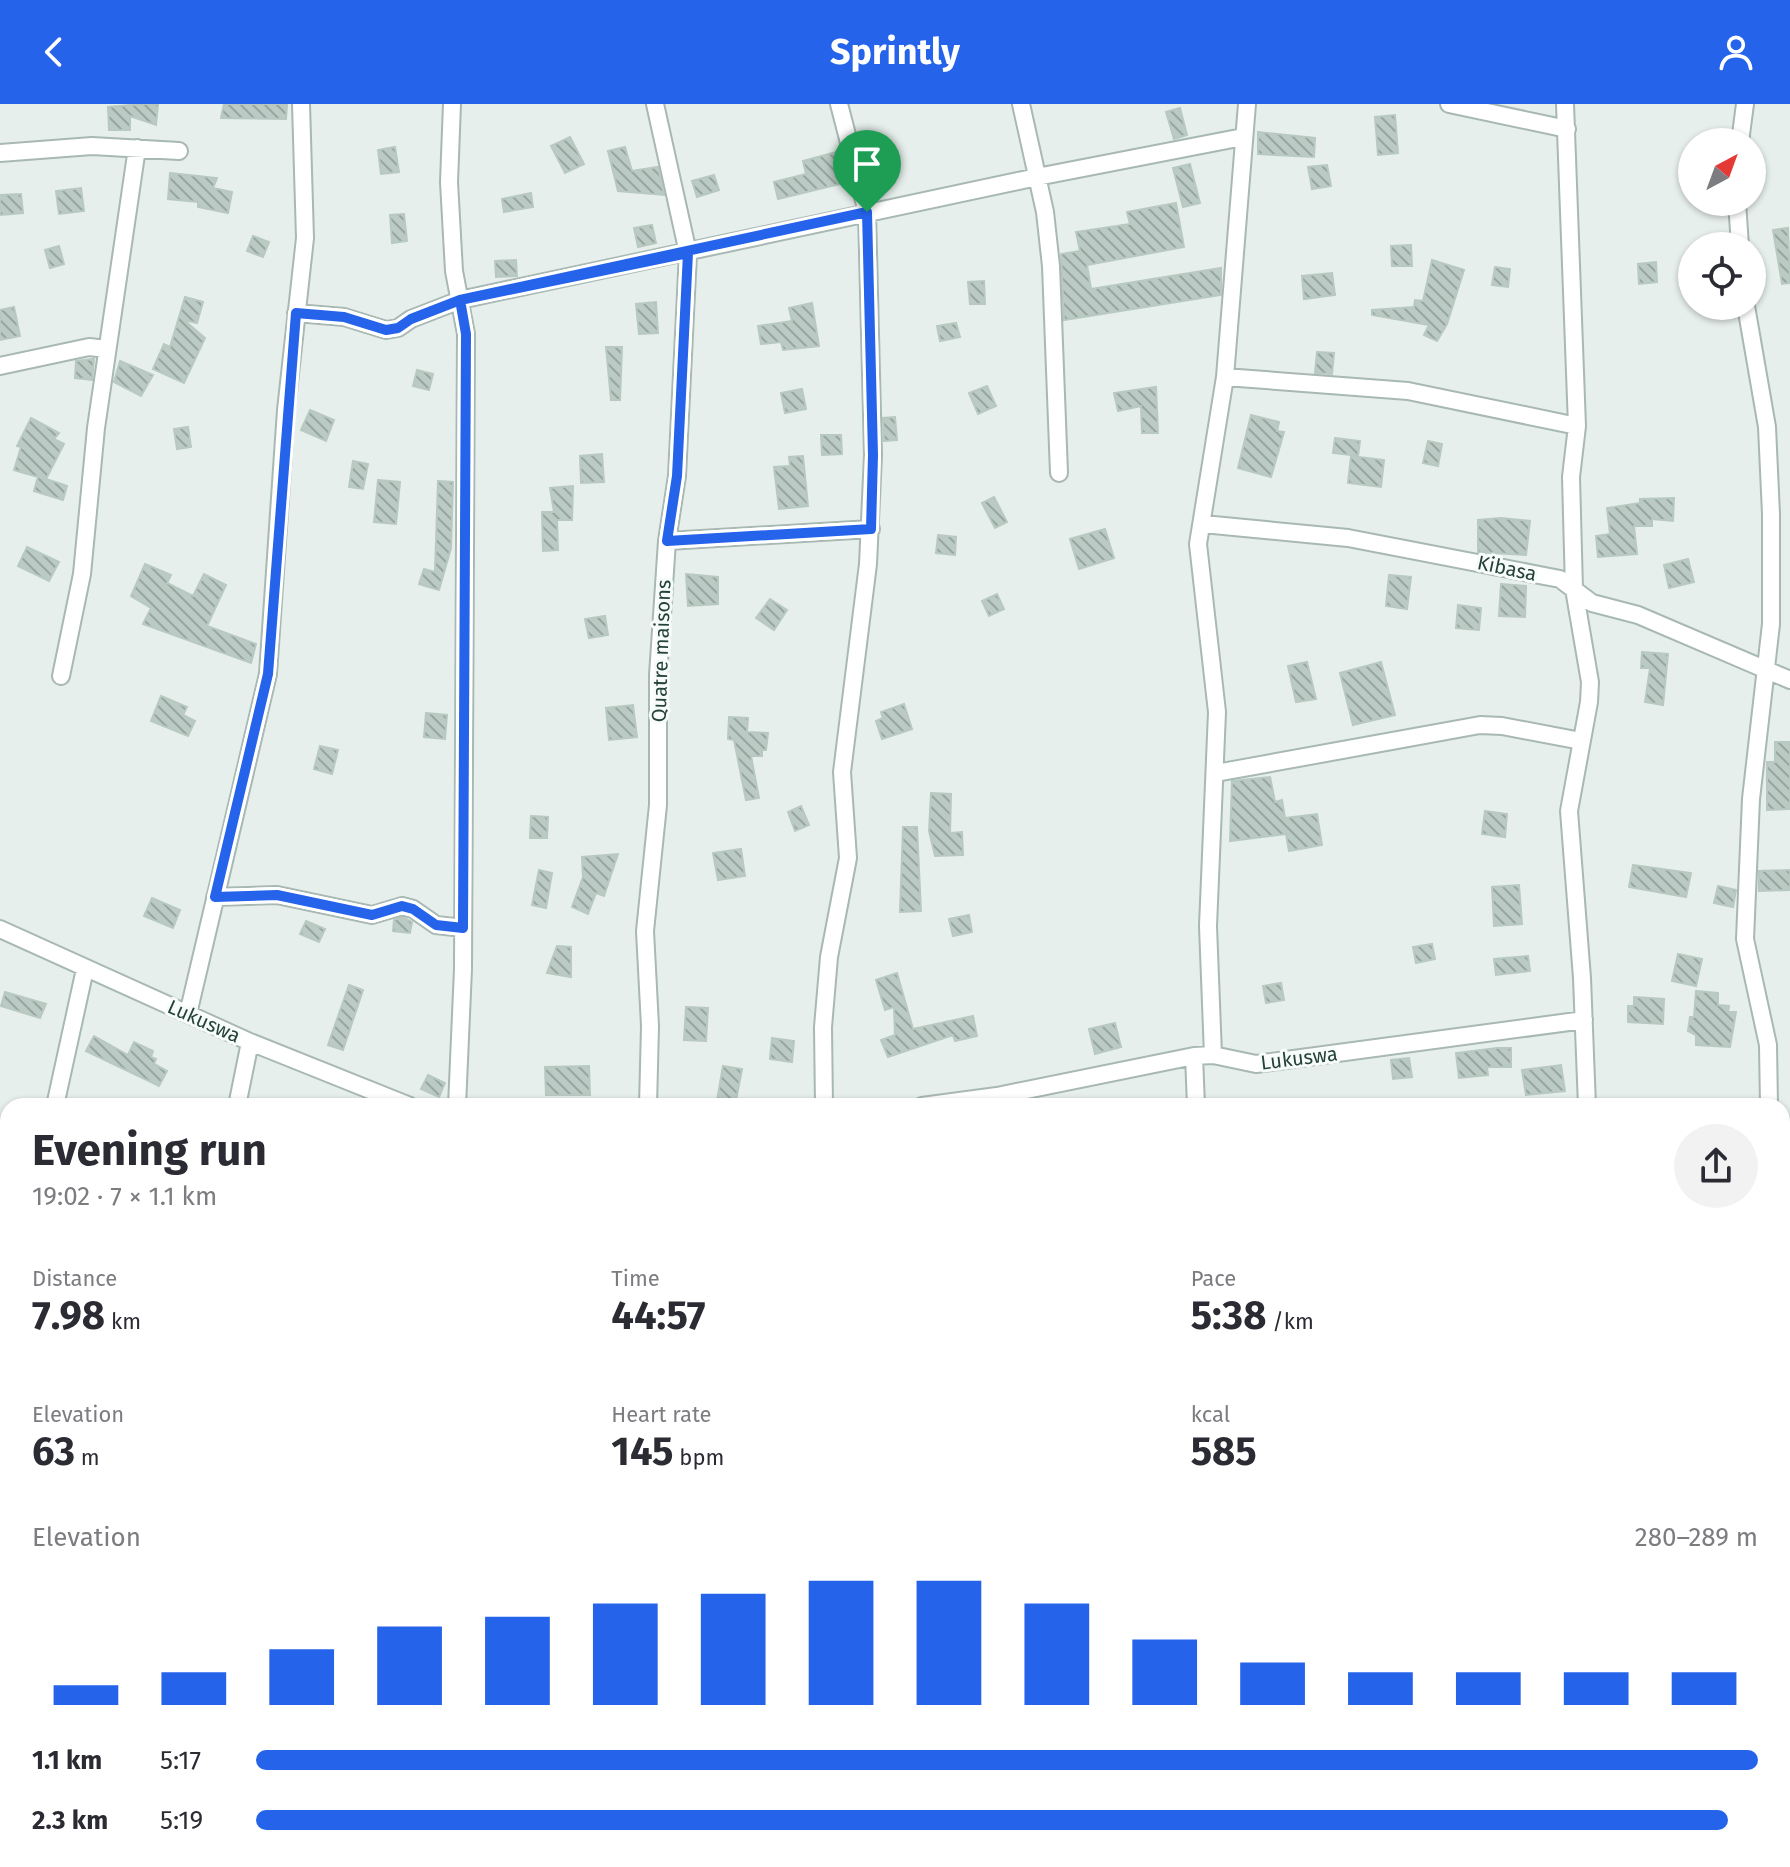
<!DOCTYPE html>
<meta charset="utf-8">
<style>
:root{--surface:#fff;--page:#f2f2f3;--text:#2b2b33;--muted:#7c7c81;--accent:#2563eb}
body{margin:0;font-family:"Fira Sans",sans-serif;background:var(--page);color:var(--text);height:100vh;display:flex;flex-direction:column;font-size:30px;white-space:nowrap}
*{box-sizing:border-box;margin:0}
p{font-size:26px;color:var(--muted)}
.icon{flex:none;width:44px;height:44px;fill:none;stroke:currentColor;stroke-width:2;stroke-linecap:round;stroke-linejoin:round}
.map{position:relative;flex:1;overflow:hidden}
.sheet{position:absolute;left:0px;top:994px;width:1790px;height:770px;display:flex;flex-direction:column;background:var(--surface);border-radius:24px 24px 0 0;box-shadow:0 2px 6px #0004}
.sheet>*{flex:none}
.needle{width:52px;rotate:41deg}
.tools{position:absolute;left:1678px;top:24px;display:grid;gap:16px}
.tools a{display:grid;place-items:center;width:88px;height:88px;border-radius:50%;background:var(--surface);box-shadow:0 2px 6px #0004;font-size:40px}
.pin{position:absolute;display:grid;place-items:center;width:68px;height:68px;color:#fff;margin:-82px -34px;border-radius:50% 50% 50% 0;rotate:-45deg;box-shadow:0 0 8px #0007}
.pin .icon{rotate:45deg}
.round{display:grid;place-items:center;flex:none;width:84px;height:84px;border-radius:42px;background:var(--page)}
.overview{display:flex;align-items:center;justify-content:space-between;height:136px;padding:0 32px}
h1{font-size:44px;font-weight:700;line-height:60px}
.stats{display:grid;grid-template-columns:repeat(3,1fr);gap:12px;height:136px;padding:8px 32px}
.stats div{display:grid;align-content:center}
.stats b{font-size:40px;font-weight:700}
.stats small{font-size:22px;font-weight:400}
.stats p{font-size:22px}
.chart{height:224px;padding:16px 32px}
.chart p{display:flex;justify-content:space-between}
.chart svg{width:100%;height:144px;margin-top:8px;stroke:var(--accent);stroke-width:6}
ul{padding:0 32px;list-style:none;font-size:26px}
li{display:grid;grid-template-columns:128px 96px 1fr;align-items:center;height:60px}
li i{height:20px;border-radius:10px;background:var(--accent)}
header{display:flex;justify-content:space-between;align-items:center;height:104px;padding:0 32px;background:var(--accent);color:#fff;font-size:36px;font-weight:700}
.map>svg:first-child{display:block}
.building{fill:url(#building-back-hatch);stroke:#b8c9c2;stroke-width:2}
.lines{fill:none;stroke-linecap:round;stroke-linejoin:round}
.street-casing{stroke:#a8b8b2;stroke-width:20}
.street{stroke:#fff;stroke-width:16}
.route-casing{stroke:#fff;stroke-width:16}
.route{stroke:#2563eb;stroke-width:10}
.labels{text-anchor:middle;stroke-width:6;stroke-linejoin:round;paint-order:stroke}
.street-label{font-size:20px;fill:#24423a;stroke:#f7fbf9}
</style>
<header><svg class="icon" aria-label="back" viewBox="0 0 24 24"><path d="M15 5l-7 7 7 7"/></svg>Sprintly<svg class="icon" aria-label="person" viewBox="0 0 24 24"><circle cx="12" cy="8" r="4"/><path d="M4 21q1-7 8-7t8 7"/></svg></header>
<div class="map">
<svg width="1790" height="1763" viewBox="0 0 1790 1763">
<defs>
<pattern id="building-back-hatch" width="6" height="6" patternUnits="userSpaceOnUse" patternTransform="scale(2)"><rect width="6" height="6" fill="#bbcac4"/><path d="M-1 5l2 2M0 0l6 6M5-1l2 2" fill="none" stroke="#98a6a0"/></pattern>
</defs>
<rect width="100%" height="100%" fill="#e6efeb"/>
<!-- building -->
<path class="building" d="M 144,0 L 158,0 L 156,21 L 130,12 L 130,26 L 109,26 L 108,3 Z
M 224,0 L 287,0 L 286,15 L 221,14 Z
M 1180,4 L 1187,31 L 1174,35 L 1166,8 Z
M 1395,11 L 1398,49 L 1378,51 L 1375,13 Z
M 1258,28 L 1315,34 L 1314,53 L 1258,50 Z
M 570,33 L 584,60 L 565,69 L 551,42 Z
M 395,43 L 399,68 L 381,70 L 378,46 Z
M 625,43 L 632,67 L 658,63 L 664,91 L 618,87 L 608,47 Z
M 840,47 L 848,78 L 778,95 L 774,78 L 806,70 L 803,57 Z
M 1190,60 L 1200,99 L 1183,103 L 1173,64 Z
M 1327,61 L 1331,82 L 1312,85 L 1308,63 Z
M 170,69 L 217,74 L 213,84 L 232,88 L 228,109 L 198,103 L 198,98 L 168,95 Z
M 714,71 L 719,86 L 697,93 L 692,77 Z
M 81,84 L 84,107 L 59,110 L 56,87 Z
M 531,89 L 533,103 L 504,108 L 502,95 Z
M 21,90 L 23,109 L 0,111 L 0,91 Z
M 1176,99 L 1184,143 L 1087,161 L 1091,185 L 1221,164 L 1221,191 L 1064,216 L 1061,150 L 1080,147 L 1076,128 L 1130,120 L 1127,108 Z
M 404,110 L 407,137 L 392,139 L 390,111 Z
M 652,121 L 656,139 L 638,143 L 634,124 Z
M 1788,124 L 1790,179 L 1782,180 L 1773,126 Z
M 253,132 L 269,138 L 263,153 L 247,147 Z
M 1411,141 L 1412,162 L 1392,162 L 1391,142 Z
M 59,142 L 64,160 L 50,164 L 45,146 Z
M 516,156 L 517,172 L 496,173 L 495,157 Z
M 1432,156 L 1464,166 L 1447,220 L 1437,237 L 1424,231 L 1429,221 L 1372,211 L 1372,206 L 1414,203 L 1415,196 L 1423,197 Z
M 1656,158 L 1657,178 L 1639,180 L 1638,160 Z
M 1495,163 L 1510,165 L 1508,183 L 1492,181 Z
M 1332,169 L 1335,191 L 1304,195 L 1302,172 Z
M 984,177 L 985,200 L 970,200 L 968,178 Z
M 185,193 L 203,198 L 197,219 L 184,216 L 205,234 L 184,279 L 153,265 L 164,240 L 170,243 Z
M 656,198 L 658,229 L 639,230 L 636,200 Z
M 812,199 L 819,242 L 783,246 L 781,238 L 761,240 L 758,222 L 792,217 L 789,204 Z
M 14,203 L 20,232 L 0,236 L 0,206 Z
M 956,219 L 960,233 L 940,237 L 937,222 Z
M 606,243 L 622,243 L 620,296 L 611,296 Z
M 1317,248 L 1334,249 L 1332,270 L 1315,269 Z
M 94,255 L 92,276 L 75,274 L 76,257 Z
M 120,257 L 153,271 L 141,292 L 114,278 Z
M 417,266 L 433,270 L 429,286 L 413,282 Z
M 987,282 L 996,302 L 978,310 L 969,289 Z
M 1156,283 L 1158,329 L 1142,329 L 1141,302 L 1118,307 L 1114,289 Z
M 802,285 L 806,305 L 785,309 L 781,289 Z
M 310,306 L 334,316 L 326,337 L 301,326 Z
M 1251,311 L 1279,318 L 1277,327 L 1284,328 L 1271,373 L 1238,364 Z
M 895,313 L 897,336 L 884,337 L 883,314 Z
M 31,314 L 59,329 L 54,335 L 64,340 L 46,375 L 67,382 L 63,396 L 34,387 L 38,373 L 14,366 L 21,343 L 17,342 Z
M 188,323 L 191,343 L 177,345 L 174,325 Z
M 821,331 L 841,331 L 842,350 L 822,351 Z
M 1335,334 L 1360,337 L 1358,352 L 1333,349 Z
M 1428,337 L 1442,340 L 1438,362 L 1423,359 Z
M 602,350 L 604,378 L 581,379 L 580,352 Z
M 803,352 L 808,402 L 779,405 L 774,363 L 790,362 L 789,353 Z
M 1351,352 L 1384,356 L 1381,383 L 1348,379 Z
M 353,357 L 368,360 L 363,385 L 349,383 Z
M 378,376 L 400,378 L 396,420 L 374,418 Z
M 438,377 L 453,378 L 451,444 L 439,486 L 419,480 L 424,465 L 435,468 Z
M 573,382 L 572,416 L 557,416 L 558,446 L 543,447 L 542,408 L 554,408 L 550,384 Z
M 994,393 L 1007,418 L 995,424 L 982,399 Z
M 1674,394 L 1673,417 L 1652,415 L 1652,422 L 1634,422 L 1637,450 L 1598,453 L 1596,432 L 1610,430 L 1607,404 L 1640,399 L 1640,395 Z
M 1501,414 L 1530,417 L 1526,451 L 1478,448 L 1478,416 Z
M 1105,425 L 1114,454 L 1079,465 L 1070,435 Z
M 938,431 L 956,433 L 955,451 L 936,449 Z
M 27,443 L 59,458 L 49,477 L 18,462 Z
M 1688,455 L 1694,478 L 1669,484 L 1664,461 Z
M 145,460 L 171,471 L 167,479 L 193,492 L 204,470 L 226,481 L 207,522 L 256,540 L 251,559 L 143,520 L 151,504 L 131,492 Z
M 686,470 L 718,473 L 718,500 L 688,502 Z
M 1389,471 L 1411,473 L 1407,505 L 1386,502 Z
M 1501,480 L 1526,482 L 1525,513 L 1499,512 Z
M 997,490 L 1004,505 L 989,512 L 982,497 Z
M 770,495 L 787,506 L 774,526 L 756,514 Z
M 1458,501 L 1481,504 L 1479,526 L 1456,524 Z
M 605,512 L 608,531 L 589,534 L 585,515 Z
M 1642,548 L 1668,550 L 1663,601 L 1645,598 L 1650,564 L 1641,564 Z
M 1307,558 L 1316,595 L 1296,598 L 1288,562 Z
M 1381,558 L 1395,611 L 1353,621 L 1340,569 Z
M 161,592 L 187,603 L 183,611 L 195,617 L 188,632 L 151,617 Z
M 904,600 L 912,625 L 882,635 L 876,617 L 883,614 L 881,608 Z
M 633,601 L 637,633 L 609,636 L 606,604 Z
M 426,609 L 447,611 L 445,635 L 424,633 Z
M 729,613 L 748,614 L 747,628 L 768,629 L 766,646 L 762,646 L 762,652 L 751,652 L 759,694 L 746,696 L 734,636 L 728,635 Z
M 1775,638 L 1790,638 L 1790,705 L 1767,706 L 1767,658 L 1775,658 Z
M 320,642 L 338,646 L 332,670 L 314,665 Z
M 1270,673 L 1275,698 L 1282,696 L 1285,714 L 1317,710 L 1322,741 L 1289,747 L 1286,730 L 1230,737 L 1232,677 Z
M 931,689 L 951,690 L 950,729 L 962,728 L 963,751 L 935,752 L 929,727 Z
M 801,702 L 809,721 L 795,727 L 788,708 Z
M 1485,707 L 1507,710 L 1505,733 L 1482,730 Z
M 531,712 L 548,713 L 547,734 L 530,734 Z
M 903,723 L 917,723 L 921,807 L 900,808 Z
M 741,745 L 745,772 L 718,776 L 713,749 Z
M 618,750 L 604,792 L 596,789 L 588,810 L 572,803 L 583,773 L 582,753 Z
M 1633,761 L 1691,769 L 1686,793 L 1629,783 Z
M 539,766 L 552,769 L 546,804 L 532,801 Z
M 1790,766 L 1790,786 L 1759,787 L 1759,767 Z
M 1519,781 L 1522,820 L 1494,822 L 1492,783 Z
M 1718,782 L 1736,786 L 1733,803 L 1714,799 Z
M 152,794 L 180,806 L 173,824 L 144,812 Z
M 969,811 L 972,828 L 953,832 L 949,815 Z
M 402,813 L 412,818 L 410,829 L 393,827 L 394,816 Z
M 306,817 L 325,825 L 319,838 L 300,830 Z
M 1432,840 L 1435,855 L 1416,859 L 1413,843 Z
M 557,842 L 571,843 L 571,873 L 547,869 Z
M 1678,850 L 1702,855 L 1696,882 L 1672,877 Z
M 1528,852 L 1530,867 L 1496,871 L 1494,855 Z
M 897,869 L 913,925 L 973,912 L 977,932 L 955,937 L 953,931 L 888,953 L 881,936 L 895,931 L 894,903 L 885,906 L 876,876 Z
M 1281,879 L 1284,896 L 1266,899 L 1263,882 Z
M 349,881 L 363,886 L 343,946 L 328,941 Z
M 1696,887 L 1718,889 L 1718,901 L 1729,902 L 1728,908 L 1736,908 L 1730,943 L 1696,941 L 1696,931 L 1688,927 L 1690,913 L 1694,913 Z
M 5,888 L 46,900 L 40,914 L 1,902 Z
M 1634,893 L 1664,895 L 1663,920 L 1628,918 L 1628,902 L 1634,902 Z
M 686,903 L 708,904 L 706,937 L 684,936 Z
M 1115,919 L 1121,943 L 1095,950 L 1089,925 Z
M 94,932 L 128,951 L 134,938 L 153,947 L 151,953 L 156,955 L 154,960 L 167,967 L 159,982 L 86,947 Z
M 772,934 L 794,937 L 792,958 L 770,955 Z
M 1497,944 L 1511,944 L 1511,963 L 1487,963 L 1488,971 L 1459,974 L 1456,949 Z
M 1409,954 L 1412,973 L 1393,975 L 1391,956 Z
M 1561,961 L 1565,987 L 1526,991 L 1522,966 Z
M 589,962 L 590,991 L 546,991 L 545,963 Z
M 723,962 L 742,965 L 735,1002 L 716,1002 Z
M 428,971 L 445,979 L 439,993 L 421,985 Z"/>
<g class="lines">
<!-- street casing -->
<g class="street-casing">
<path id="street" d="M 452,0 L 449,78 L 454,167 L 466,230 L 463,865 L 457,1002
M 1021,0 L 1045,108 L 1051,162 L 1059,369
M 1449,0 L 1567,25
M 1565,0 L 1577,322 L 1571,373 L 1574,485 L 1590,578 L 1589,598 L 1569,707 L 1582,874 L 1587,1002
M 1740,38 L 1745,0
M 0,49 L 92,42 L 179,47
M 1737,98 L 1740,142
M 1746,202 L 1767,323 L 1771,410 L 1771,520 L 1751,695 L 1745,835 L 1768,941 L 1769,1002
M 296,209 L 344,213 L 386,226 L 398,224 L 411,215 L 460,196 L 1037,73 L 1243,33
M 0,262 L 89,243 L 107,245
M 1225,273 L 1408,287 L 1577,322
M 1203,420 L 1348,434 L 1560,475 L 1592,499 L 1638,511 L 1790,576
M 667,437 L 871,425
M 61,572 L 82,470 L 96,324 L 137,44
M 1216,669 L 1480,621 L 1502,622 L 1581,637
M 215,793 L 277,791 L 372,811 L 402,802 L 413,805 L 436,821 L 463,824
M 0,825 L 250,938 L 410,1002
M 188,910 L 268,570 L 286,306 L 305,134 L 301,0
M 1213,951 L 1208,822 L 1217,608 L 1198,440 L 1225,273 L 1247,0
M 1194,952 L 1196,1002
M 55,1002 L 85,865
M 237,1002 L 250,938
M 648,1002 L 650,922 L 645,827 L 658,701 L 658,571 L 667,437 L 677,372 L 688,149 L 655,0
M 824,1002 L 823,923 L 829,853 L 848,754 L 842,668 L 868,460 L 873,351 L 867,108 L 839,0
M 922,1002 L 997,992 L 1194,952 L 1213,951 L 1256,960 L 1584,916
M 0,1033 L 8,1036
M 1782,1049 L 1790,1049
M 1782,1256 L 1782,1271
M 0,1297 L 8,1249
M 0,1454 L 8,1457
M 1782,1751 L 1783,1763
M 487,1756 L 488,1763
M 809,1756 L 812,1763
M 1145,1756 L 1146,1763
M 1301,1756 L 1301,1763
M 1449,1756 L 1449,1763
M 1603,1756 L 1603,1763
M 188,1763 L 192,1756"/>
</g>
<!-- street -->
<use href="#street" class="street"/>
</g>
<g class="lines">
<!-- route casing -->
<g class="route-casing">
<path id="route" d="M 867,108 L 460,196 L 411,215 L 398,224 L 386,226 L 344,213 L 296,209 L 268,570 L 215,793 L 277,791 L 372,811 L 402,802 L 413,805 L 436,821 L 463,824 L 466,230 L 460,196 L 688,149 L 677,372 L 667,437 L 871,425 L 873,351 L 867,108"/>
</g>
<!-- route -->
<use href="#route" class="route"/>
</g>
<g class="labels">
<!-- street labels -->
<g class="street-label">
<text transform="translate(1507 464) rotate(12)" y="7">Kibasa</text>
<text transform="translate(661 547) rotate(-88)" y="7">Quatre maisons</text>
<text transform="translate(204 917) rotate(24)" y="7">Lukuswa</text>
<text transform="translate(1299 954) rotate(-7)" y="7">Lukuswa</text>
</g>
</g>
</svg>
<div class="tools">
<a><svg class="needle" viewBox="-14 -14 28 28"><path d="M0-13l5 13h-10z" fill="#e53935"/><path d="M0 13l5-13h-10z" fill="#7c7c81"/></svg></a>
<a><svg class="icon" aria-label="locate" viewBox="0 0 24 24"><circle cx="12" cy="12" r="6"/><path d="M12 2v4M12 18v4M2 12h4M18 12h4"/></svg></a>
</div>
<div class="pin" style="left:867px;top:108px;background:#1e9e55"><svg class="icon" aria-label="arrive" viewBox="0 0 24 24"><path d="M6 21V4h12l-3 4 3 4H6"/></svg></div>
<section class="sheet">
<div class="overview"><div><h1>Evening run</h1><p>19:02 · 7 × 1.1 km</p></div><a class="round"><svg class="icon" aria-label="share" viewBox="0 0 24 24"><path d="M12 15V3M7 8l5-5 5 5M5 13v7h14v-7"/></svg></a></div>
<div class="stats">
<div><p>Distance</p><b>7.98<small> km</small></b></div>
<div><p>Time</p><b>44:57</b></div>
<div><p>Pace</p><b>5:38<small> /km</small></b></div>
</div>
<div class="stats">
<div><p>Elevation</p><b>63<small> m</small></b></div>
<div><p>Heart rate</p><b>145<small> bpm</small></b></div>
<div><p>kcal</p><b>585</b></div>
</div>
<div class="chart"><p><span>Elevation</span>280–289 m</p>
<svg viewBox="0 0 160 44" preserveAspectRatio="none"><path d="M5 44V38M15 44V34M25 44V27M35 44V20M45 44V17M55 44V13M65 44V10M75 44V6M85 44V6M95 44V13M105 44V24M115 44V31M125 44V34M135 44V34M145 44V34M155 44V34"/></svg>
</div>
<ul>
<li><b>1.1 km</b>5:17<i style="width:100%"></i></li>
<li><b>2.3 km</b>5:19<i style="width:98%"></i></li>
</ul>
</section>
</div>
